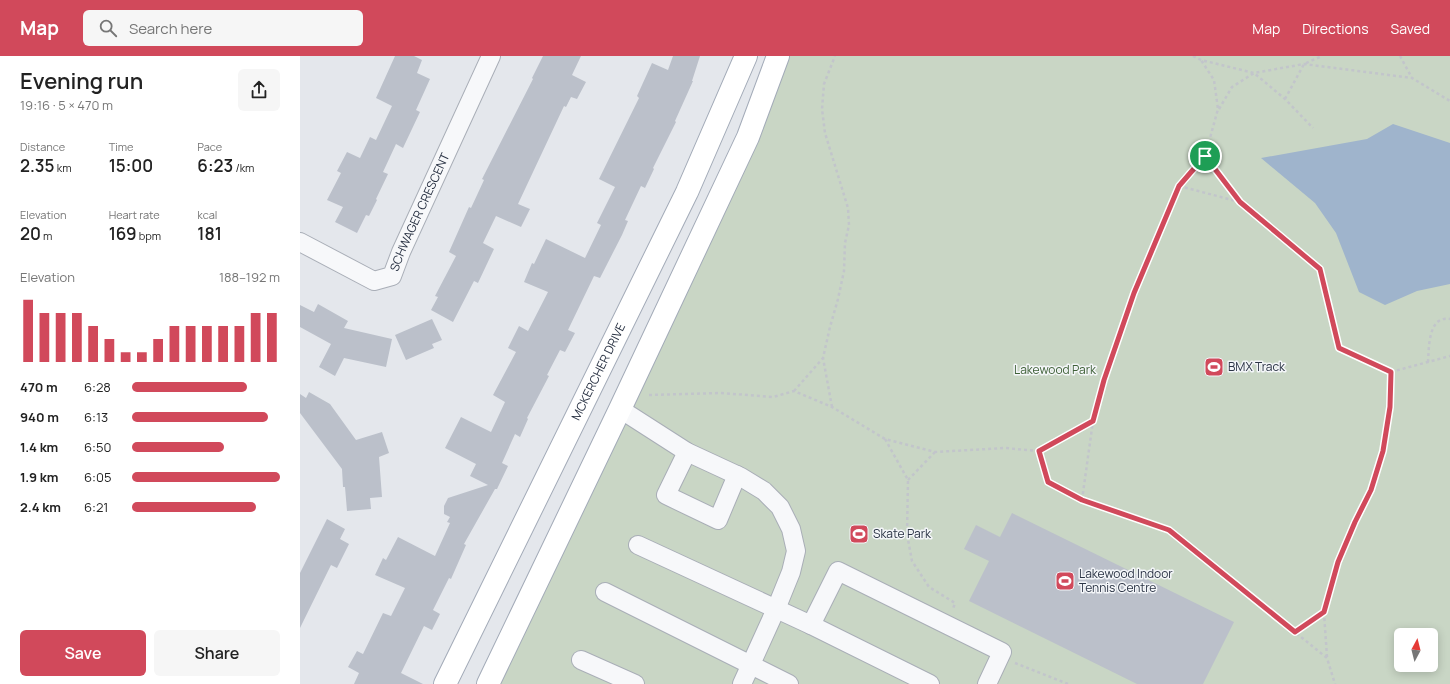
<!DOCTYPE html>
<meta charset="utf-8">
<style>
:root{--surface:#fff;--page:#f6f6f6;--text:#222;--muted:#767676;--accent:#d1495b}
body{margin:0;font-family:Manrope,sans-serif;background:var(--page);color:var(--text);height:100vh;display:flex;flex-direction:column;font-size:15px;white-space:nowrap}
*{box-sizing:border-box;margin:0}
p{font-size:13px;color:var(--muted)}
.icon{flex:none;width:22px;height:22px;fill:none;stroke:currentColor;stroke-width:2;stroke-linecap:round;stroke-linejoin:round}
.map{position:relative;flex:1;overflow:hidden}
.drawer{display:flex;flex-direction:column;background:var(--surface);width:300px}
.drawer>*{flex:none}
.needle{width:26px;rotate:7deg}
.tools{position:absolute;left:1094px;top:572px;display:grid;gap:8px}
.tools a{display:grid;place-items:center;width:44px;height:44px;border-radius:6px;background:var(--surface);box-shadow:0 2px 10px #0003;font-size:20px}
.pin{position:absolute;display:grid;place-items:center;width:34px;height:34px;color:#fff;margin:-17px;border:2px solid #fff;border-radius:50%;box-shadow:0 1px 4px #0007}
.round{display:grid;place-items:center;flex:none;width:42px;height:42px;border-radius:6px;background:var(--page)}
.overview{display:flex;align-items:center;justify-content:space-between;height:68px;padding:0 20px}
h1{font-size:22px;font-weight:600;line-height:30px}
.stats{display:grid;grid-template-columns:repeat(3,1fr);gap:6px;height:68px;padding:4px 20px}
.stats div{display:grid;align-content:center}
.stats b{font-size:17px;font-weight:600}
.stats small{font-size:11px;font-weight:400}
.stats p{font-size:11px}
.chart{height:112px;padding:8px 20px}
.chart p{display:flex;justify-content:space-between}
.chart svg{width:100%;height:72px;margin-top:4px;stroke:var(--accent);stroke-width:6}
.cta{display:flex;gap:8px;margin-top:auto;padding:8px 20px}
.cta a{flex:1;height:46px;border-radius:6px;background:var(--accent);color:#fff;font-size:16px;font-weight:600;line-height:46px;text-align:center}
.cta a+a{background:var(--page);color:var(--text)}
ul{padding:0 20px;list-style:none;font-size:13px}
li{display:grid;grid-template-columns:64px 48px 1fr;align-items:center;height:30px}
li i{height:10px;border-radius:5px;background:var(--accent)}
header{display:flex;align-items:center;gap:24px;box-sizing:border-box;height:56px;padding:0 20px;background:var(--accent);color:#fff}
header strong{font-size:19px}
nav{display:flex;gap:22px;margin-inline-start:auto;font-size:14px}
.search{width:280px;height:36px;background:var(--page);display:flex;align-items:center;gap:10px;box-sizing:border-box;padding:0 14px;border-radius:6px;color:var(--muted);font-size:15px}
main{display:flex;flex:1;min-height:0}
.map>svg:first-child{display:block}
.green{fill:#c9d6c5;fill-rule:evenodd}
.water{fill:#9fb4cc}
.building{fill:#bbc0ca}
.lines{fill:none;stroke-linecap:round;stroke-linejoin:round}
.minor-casing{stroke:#a9aeb7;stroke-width:20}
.major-casing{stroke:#a3abb8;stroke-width:24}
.path{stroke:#c2c5cb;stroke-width:2.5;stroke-dasharray:3 3;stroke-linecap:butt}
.minor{stroke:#f7f8fa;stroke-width:18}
.major{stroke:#fff;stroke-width:22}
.route-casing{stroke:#fff;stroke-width:8}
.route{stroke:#d1495b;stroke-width:5}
.labels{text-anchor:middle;stroke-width:3;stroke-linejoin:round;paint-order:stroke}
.street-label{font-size:12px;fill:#2b3445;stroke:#f4f6f9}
.poi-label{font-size:12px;fill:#2b3445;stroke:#f4f6f9;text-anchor:start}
.park-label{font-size:12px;fill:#3f6138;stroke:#f4f6f9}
</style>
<header>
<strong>Map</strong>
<div class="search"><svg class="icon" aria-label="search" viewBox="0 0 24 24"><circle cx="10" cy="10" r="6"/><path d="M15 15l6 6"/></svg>Search here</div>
<nav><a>Map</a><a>Directions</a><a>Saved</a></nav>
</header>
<main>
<section class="drawer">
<div class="overview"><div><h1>Evening run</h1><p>19:16 · 5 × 470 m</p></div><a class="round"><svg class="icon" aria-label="share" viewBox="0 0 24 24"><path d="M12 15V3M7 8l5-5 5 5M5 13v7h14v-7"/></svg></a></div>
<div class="stats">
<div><p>Distance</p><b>2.35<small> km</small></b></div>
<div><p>Time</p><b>15:00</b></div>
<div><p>Pace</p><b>6:23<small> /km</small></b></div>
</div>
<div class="stats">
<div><p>Elevation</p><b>20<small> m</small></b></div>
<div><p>Heart rate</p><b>169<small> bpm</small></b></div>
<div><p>kcal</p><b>181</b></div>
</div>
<div class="chart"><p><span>Elevation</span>188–192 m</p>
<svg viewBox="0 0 160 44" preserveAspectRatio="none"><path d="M5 44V6M15 44V14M25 44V14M35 44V14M45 44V22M55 44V30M65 44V38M75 44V38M85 44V30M95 44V22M105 44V22M115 44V22M125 44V22M135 44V22M145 44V14M155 44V14"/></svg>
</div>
<ul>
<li><b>470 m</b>6:28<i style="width:78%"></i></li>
<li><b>940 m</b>6:13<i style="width:92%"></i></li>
<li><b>1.4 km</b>6:50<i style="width:62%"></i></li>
<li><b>1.9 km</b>6:05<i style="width:100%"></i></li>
<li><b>2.4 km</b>6:21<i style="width:84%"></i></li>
</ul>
<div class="cta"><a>Save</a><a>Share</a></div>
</section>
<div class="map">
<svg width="1150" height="628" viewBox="0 0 1150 628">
<rect width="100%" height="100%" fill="#e4e7ec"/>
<!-- green -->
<path class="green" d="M 478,0 L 1150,0 L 1150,628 L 187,628 ZM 1101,579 L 1131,579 L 1131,609 L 1101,609 Z"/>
<!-- water -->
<path class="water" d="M 1093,68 L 1150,87 L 1150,228 L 1117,235 L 1085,249 L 1059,236 L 1036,177 L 1015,147 L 961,102 L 1067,83 Z"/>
<!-- building -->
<path class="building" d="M 95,0 L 114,0 L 122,4 L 117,17 L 130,23 L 116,54 L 120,56 L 103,92 L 96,88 L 83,116 L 88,118 L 76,143 L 77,144 L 69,160 L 66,159 L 57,177 L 35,166 L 43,151 L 27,144 L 41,117 L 37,115 L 47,96 L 60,102 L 70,81 L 76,84 L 92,50 L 76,42 Z
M 243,0 L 281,0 L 272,19 L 286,26 L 277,43 L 271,41 L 266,51 L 264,50 L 218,148 L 230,153 L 221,171 L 196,160 L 183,187 L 194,193 L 178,227 L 174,225 L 153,266 L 131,254 L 138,241 L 135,240 L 156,200 L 149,196 L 169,151 L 171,152 L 184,124 L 182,123 L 233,23 L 232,22 Z
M 373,0 L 400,0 L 392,25 L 393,25 L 375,65 L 376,66 L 353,112 L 354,113 L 345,132 L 341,130 L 325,164 L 328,165 L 322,179 L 300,222 L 294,220 L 268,274 L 275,277 L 265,296 L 260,294 L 247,319 L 249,320 L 227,362 L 228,363 L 220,381 L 215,378 L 202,407 L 208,410 L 197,433 L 195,433 L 164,488 L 166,489 L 151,523 L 149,522 L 133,554 L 140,558 L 132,574 L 124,570 L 101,617 L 123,628 L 54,628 L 59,617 L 48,611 L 57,595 L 63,598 L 83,557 L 91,560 L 105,532 L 75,519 L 83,502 L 86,504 L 98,481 L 135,500 L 150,467 L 147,466 L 150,461 L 144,458 L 144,450 L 148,442 L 188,429 L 170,420 L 176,408 L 145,392 L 161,361 L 191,376 L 205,346 L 193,339 L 216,296 L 208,292 L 219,270 L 228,275 L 248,236 L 224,226 L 232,207 L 234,208 L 246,183 L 285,202 L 301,169 L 297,167 L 315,131 L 299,123 L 339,42 L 337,40 L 352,7 L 368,14 Z
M 18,248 L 48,265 L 44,272 L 92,283 L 86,311 L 44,302 L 35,320 L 19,311 L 31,288 L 0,271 L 0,249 L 14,256 Z
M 132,263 L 142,284 L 132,288 L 134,292 L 106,304 L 95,279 Z
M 9,336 L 30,348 L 56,384 L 82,376 L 89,397 L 79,401 L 82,441 L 70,442 L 71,453 L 47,455 L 45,431 L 43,431 L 42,413 L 0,357 L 0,338 L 6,342 Z
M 712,457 L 934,566 L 903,628 L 837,628 L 669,545 L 689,505 L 664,493 L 676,469 L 700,481 Z
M 27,463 L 45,473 L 40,483 L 49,488 L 37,512 L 31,509 L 0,572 L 0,517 Z"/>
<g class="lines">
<!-- minor casing -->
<g class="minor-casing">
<g id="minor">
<path id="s1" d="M 0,186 L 74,225 L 92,220 L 101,196 L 191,0"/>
<path d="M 320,353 L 387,396 L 441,421 L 464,435 L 480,451 L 491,473 L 496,495 L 491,516 L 476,553 L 442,628"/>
<path d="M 387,396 L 366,439 L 418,464 L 437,419"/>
<path d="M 338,489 L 511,569 L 630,628"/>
<path d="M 305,536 L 489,628"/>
<path d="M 511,569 L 538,515 L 702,596 L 687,628"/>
<path d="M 281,604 L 335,628"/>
</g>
</g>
<!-- major casing -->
<g class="major-casing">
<g id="major">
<path id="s2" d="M 145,628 L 387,136 L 446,0"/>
<path d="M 188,628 L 320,353 L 448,81 L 478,0"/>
</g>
</g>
<!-- path -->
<path class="path" d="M 893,0 L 901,4 L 954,17 L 1004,8 L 1112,22 L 1150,45
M 1100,0 L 1112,22
M 985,43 L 1004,8 L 1022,0
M 919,53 L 932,31 L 954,17 L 985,43 L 1013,72
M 905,100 L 940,146
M 879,130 L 940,146 L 1020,213 L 1039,292 L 1091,316 L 1150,300
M 1128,306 C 1129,292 1128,259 1150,263
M 494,335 L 523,302
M 349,339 L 421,337 L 473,341 L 494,335 L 532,351 L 585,383 L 635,396 L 705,392 L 739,395 L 748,426 L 782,444 L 869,474 L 1027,602 L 1035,628
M 532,351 L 523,302 L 530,271 L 538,243 L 544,215 L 545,187 L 549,169 L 548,152 L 525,77 L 522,53 L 524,28 L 535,0
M 585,383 L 608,424 L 607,478 L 612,505 L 629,531 L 655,547 L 653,553
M 739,395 L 793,365 L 804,324 L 834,237 L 879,130 L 905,100 L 918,53 L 914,24 L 901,4
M 608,424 L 635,396
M 782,444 L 793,365
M 995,576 L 1023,557
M 1027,601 L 1024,557 L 1038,506 L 1055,466 L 1071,434 L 1083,395 L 1090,351 L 1091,316
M 715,607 L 768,628"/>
<!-- minor -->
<use href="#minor" class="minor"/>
<!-- major -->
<use href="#major" class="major"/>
</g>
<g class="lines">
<!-- route casing -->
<g class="route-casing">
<path id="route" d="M 905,100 L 940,146 L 1020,213 L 1039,292 L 1091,316 L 1090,351 L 1083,395 L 1071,434 L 1055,466 L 1038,506 L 1024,556 L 995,576 L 869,474 L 782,444 L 748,426 L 739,395 L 793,365 L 804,324 L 834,237 L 879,130 Z"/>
</g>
<!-- route -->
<use href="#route" class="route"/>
</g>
<!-- icons -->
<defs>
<g id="stadium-square" transform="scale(1)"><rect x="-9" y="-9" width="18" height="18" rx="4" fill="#d1495b" stroke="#f4f6f9"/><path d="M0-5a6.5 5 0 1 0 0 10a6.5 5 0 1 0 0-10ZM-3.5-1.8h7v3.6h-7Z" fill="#fff"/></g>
</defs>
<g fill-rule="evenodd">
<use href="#stadium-square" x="914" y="311"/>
<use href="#stadium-square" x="559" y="478"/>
<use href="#stadium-square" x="765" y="525"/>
</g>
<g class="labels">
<!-- street labels -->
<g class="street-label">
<text dy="4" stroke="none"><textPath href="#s1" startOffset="172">SCHWAGER CRESCENT</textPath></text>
<text dy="4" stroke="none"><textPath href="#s2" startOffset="348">MCKERCHER DRIVE</textPath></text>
</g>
<!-- poi labels -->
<g class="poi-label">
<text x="928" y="315">BMX Track</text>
<text x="573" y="482">Skate Park</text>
<text x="779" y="522">Lakewood Indoor<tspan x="779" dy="14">Tennis Centre</tspan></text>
</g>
<!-- park labels -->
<g class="park-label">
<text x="755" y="318">Lakewood Park</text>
</g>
</g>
</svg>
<div class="tools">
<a><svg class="needle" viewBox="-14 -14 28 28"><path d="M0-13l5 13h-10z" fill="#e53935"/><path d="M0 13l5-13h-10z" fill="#767676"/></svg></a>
</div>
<div class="pin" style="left:905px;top:100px;background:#1e9e55"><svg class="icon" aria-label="arrive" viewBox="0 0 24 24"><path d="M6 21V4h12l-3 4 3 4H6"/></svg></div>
</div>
</main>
